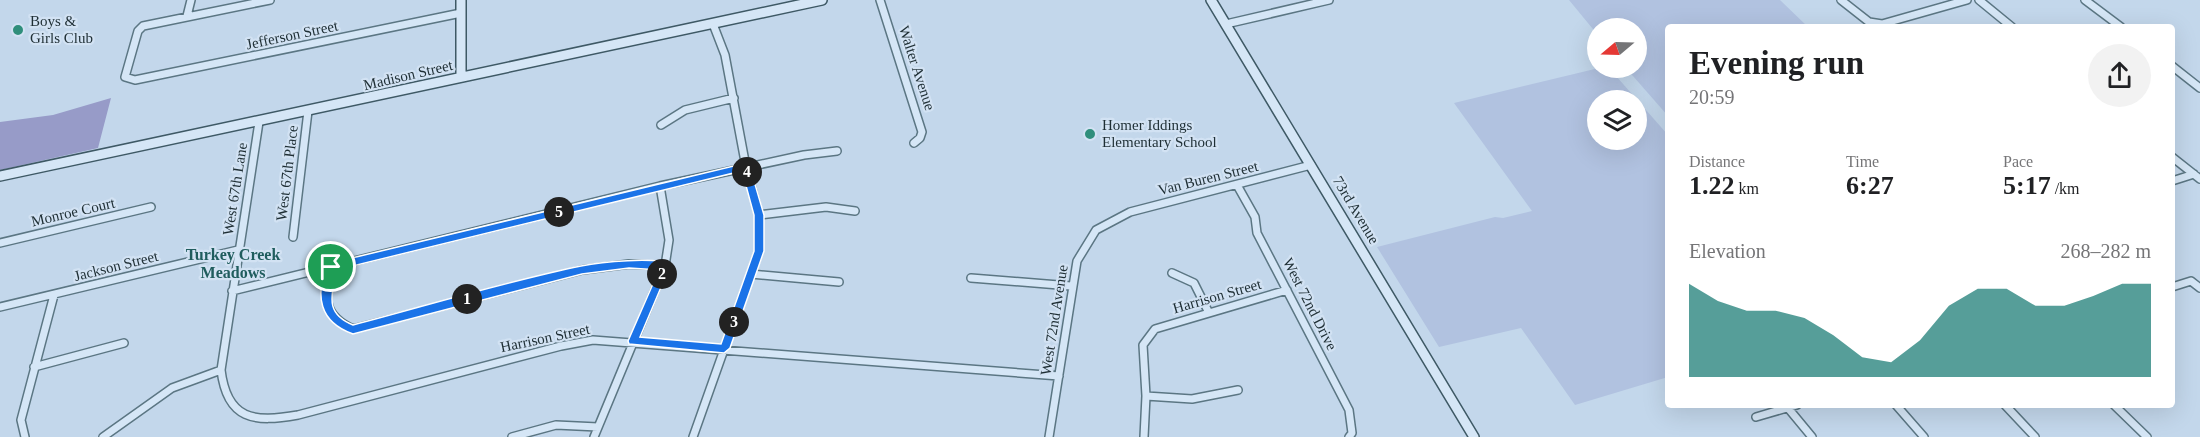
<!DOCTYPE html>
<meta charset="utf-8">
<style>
:root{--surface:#fff;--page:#f2f2f2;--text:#202124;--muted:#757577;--accent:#0f766e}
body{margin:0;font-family:"Times New Roman",serif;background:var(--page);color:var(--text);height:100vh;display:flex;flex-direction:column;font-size:22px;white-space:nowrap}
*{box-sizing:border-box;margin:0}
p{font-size:20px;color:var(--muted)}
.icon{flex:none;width:33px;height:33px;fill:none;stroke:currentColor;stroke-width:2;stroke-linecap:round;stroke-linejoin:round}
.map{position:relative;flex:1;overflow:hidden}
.drawer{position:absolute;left:1665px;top:24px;width:510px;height:384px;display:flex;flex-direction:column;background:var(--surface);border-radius:6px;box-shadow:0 6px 24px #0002}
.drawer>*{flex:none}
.needle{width:39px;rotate:251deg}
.tools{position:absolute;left:1587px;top:18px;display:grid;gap:12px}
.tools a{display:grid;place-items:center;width:60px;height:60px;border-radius:50%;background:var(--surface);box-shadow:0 6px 24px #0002;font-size:30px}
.pin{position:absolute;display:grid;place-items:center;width:51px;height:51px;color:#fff;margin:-26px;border:3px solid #fff;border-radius:50%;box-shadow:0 2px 6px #0007}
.km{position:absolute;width:30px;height:30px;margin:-15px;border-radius:50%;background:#222;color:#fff;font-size:16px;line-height:30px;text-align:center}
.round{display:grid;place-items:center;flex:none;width:63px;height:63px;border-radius:32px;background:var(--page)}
.summary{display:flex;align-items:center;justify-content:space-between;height:102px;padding:0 24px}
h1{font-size:33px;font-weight:600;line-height:45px}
.stats{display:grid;grid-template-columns:repeat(3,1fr);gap:9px;height:102px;padding:6px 24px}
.stats div{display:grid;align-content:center}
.stats b{font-size:26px;font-weight:600}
.stats small{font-size:16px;font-weight:400}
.stats p{font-size:16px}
.chart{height:168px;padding:12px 24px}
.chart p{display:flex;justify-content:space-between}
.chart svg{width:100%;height:108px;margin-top:6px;fill:var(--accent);opacity:.7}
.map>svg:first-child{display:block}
.farmland{fill:#b1c2e0;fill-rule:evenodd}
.green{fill:#979bc8}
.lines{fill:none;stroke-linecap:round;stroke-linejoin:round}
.street-casing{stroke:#5b7683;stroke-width:10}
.secondary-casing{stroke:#3e5965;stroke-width:12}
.street{stroke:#d5e6f6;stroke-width:7}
.secondary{stroke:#d5e6f6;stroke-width:9}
.route{fill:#1a73e8;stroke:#fff;stroke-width:1.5;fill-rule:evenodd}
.poi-dot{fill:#2f8e7b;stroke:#d2e2f3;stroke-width:2}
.labels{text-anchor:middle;stroke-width:4.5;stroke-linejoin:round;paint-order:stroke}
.poi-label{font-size:15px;fill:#1e2e34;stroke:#d2e2f3;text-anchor:start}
.street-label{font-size:15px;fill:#1e2e34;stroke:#d2e2f3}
.neighbourhood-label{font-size:16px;font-weight:bold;fill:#205d5e;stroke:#d2e2f3}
</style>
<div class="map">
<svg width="2200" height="437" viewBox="0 0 2200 437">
<rect width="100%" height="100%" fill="#c3d7eb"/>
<!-- farmland -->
<path class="farmland" d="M 1569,0 L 1780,0 L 1808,27 L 1668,27 L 1668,116 L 1626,68 L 1636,68 L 1636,28 L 1598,28 L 1597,34 Z
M 1599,68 L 1609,68 L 1668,135 L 1668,377 L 1575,405 L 1521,328 L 1439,347 L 1377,247 L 1495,217 L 1503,218 L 1532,211 L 1454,103 ZM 1598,100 L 1636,100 L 1636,140 L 1598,140 Z"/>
<!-- green -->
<path class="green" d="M 111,98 L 98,148 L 0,170 L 0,122 L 53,115 Z"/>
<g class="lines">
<!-- street casing -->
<g class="street-casing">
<path id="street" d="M 270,0 L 143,26 L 138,31 L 125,77 L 135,80 L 461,13
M 880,0 L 922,132 L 920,138 L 914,143
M 1841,0 L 1869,22 L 1882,24 L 1967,0
M 1979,0 L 2012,27
M 2085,0 L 2121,27
M 187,16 L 191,0
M 1226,24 L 1329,0
M 2172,66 L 2200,88
M 259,122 L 221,370 C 227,420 254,423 298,415 L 561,346 L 593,340 L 1059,376
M 661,125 L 685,110 L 734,98
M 2172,157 L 2200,179
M 2172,181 L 2194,174
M 1237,185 L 1255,217 L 1257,233 L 1349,410 L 1352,433 L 1349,437
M 759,215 L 826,207 L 855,211
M 293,237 L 308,111
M 0,243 L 151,207
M 331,267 C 326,297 321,314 353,329 L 582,270 L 629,264 L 665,266
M 1172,273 L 1194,283 L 1208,311
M 751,274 L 839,282
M 971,278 L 1071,286
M 2172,287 L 2191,281 L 2200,288
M 232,291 L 660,186 L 804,155 L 837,151
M 0,307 L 238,250
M 34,367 L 124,343
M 1146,396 L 1192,399 L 1238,390
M 1896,405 L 1924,437
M 2005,405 L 2035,437
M 2114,405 L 2147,437
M 1788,408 L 1812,437
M 1756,417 L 1797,405
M 25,437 L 21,420 L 54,295
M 103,437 L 172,388 L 221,370
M 512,437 L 556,425 L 598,427
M 594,437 L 665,266 L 669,240 L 660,186
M 693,437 L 759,251 L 759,215 L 746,167 L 725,55 L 713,24
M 1049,437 L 1077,261 L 1096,230 L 1130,212 L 1311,165
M 1144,437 L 1146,396 L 1143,345 L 1155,329 L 1287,290"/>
</g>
<!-- secondary casing -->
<g class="secondary-casing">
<path id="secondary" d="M 461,0 L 461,77
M 1211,0 L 1474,437
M 0,176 L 822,0"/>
</g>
<!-- street -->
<use href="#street" class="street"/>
<!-- secondary -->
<use href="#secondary" class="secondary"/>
</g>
<!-- route -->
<path class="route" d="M 746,163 L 750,167 L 764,215 L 764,251 L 730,348 L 724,353 L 629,344 L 628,341 L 659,270 L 629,268 L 582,274 L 353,334 C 319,322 315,296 327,264 ZM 742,171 L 754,215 L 754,251 L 721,344 L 640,337 L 670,266 C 661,255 596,263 581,266 C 504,282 429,305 353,325 C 324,313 332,295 336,270 Z"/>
<!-- markers -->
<g class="poi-dot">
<circle cx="18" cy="30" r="6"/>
<circle cx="1090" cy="134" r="6"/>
</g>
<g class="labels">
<!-- poi labels -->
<g class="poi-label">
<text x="30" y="26">Boys &amp;<tspan x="30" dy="17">Girls Club</tspan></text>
<text x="1102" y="130">Homer Iddings<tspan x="1102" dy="17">Elementary School</tspan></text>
</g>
<!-- street labels -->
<g class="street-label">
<text transform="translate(292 35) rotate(-12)" y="5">Jefferson Street</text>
<text transform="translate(917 68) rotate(72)" y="5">Walter Avenue</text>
<text transform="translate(408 75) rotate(-13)" y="5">Madison Street</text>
<text transform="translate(287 173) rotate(-83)" y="5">West 67th Place</text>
<text transform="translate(1208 178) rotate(-14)" y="5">Van Buren Street</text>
<text transform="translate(235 189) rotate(-81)" y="5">West 67th Lane</text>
<text transform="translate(1356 210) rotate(59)" y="5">73rd Avenue</text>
<text transform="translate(73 212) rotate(-13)" y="5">Monroe Court</text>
<text transform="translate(116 266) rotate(-14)" y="5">Jackson Street</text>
<text transform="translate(1217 296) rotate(-16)" y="5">Harrison Street</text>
<text transform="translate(1310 304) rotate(63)" y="5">West 72nd Drive</text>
<text transform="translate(1054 320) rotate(-81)" y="5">West 72nd Avenue</text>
<text transform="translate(545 338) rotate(-12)" y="5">Harrison Street</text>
</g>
<!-- neighbourhood labels -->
<g class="neighbourhood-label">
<text x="233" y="260">Turkey Creek<tspan x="233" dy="18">Meadows</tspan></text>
</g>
</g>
</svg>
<div class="tools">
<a><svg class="needle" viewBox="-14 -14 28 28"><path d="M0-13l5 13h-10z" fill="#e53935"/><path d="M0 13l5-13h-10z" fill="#757577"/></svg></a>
<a><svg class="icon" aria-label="layers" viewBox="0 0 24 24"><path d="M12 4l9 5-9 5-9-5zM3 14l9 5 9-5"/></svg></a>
</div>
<div class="pin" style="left:331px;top:267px;background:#1e9e55"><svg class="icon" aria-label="arrive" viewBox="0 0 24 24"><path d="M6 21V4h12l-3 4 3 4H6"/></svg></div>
<b class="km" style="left:467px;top:299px">1</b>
<b class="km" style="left:662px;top:274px">2</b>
<b class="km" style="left:734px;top:322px">3</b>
<b class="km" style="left:747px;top:172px">4</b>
<b class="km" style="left:559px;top:212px">5</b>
<section class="drawer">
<div class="summary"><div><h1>Evening run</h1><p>20:59</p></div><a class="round"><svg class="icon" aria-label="share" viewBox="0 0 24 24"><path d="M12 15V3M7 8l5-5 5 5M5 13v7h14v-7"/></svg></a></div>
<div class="stats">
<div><p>Distance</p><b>1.22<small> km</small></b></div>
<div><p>Time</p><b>6:27</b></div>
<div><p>Pace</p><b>5:17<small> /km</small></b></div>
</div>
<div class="chart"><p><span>Elevation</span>268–282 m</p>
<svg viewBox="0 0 160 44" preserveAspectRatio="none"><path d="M0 44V6L10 13L20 17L30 17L40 20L50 27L60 36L70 38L80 29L90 15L100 8L110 8L120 15L130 15L140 11L150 6L160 6V44z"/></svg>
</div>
</section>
</div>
